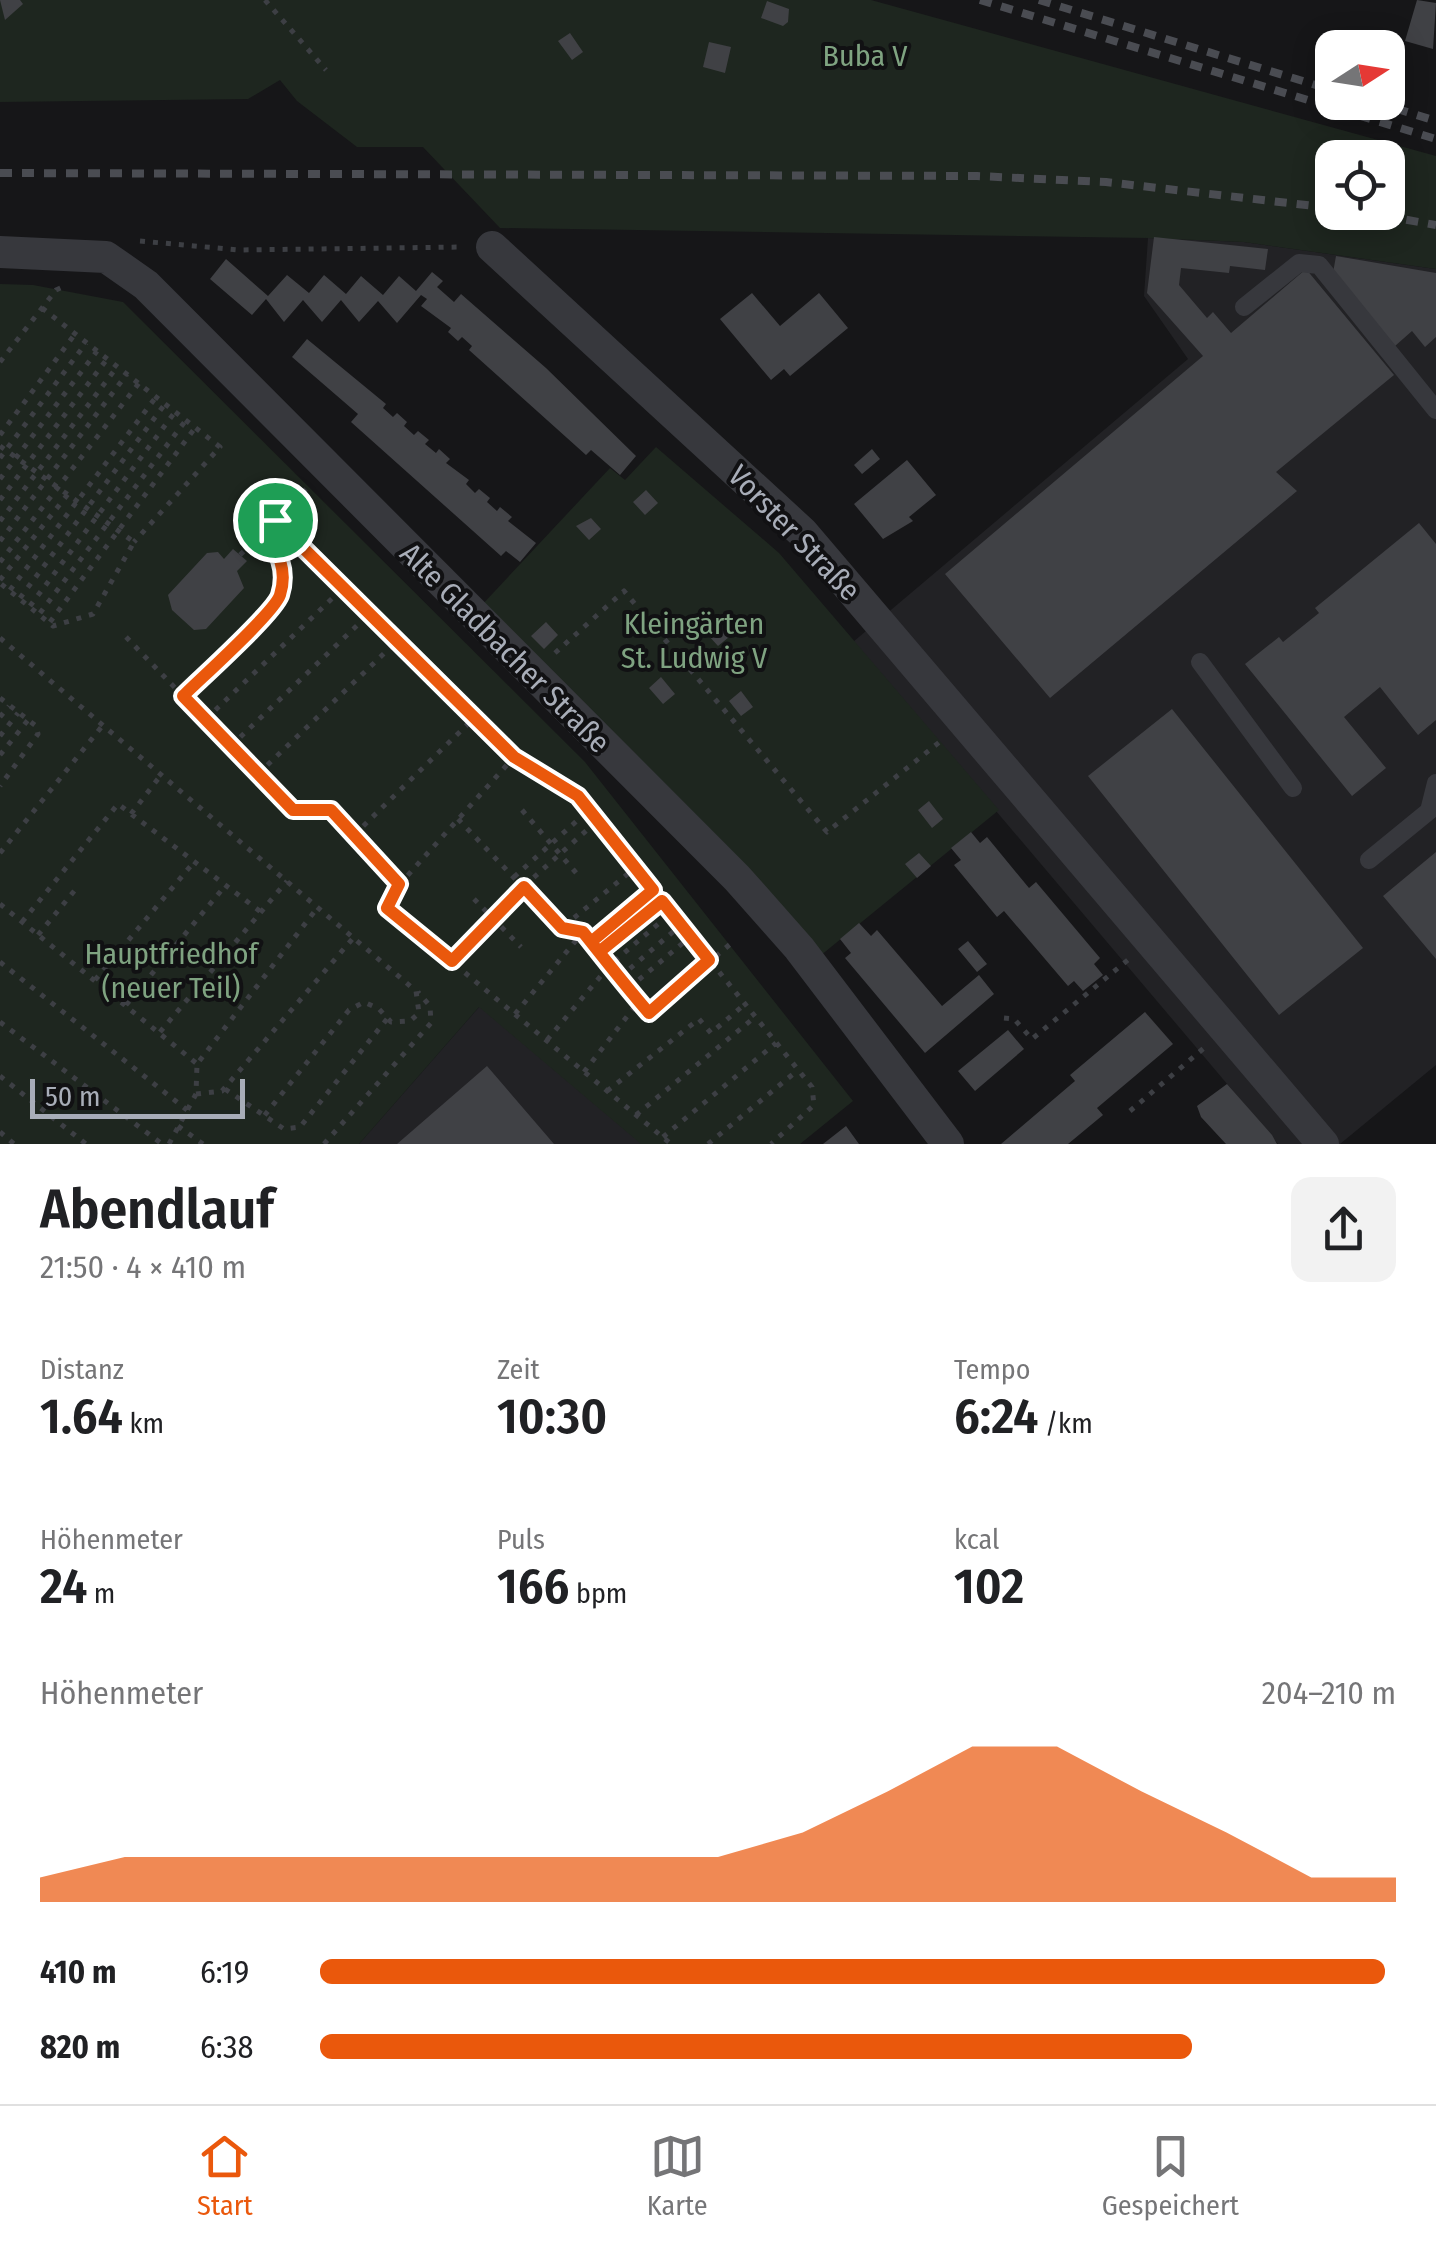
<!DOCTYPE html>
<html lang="de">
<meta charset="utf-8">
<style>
:root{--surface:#fff;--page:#f2f2f2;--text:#202124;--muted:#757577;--line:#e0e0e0;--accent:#ea580c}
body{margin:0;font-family:"Fira Sans Condensed",sans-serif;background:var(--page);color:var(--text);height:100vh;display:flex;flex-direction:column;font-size:38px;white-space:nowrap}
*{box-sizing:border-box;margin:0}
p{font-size:32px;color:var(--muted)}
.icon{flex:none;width:55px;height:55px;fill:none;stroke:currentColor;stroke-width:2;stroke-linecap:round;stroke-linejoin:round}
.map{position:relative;height:1144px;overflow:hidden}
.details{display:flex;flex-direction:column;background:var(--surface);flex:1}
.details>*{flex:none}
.needle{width:65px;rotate:78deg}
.fabs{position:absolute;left:1315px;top:30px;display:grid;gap:20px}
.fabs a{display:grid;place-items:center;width:90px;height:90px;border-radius:20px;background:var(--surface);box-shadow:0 5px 25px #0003;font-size:50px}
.scale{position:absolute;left:30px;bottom:25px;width:215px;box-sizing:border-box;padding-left:10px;border:5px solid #a8adb8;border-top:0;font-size:28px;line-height:35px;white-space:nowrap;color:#a8adb8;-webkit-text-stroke:8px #111113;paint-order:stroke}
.pin{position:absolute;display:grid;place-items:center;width:85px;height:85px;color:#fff;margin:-42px;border:5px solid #fff;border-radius:50%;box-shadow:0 2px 10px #0007}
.round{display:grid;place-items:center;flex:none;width:105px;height:105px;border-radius:20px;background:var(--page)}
.headline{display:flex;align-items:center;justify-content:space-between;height:170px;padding:0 40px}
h1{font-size:55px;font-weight:600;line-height:75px}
.stats{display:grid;grid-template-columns:repeat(3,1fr);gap:15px;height:170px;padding:10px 40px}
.stats div{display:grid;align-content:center}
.stats b{font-size:50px;font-weight:600}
.stats small{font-size:28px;font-weight:400}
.stats p{font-size:28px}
.chart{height:280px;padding:20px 40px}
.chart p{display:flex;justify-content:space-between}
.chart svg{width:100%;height:180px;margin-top:10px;fill:var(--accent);opacity:.7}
ul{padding:0 40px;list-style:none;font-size:32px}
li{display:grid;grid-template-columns:160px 120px 1fr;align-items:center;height:75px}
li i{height:25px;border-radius:12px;background:var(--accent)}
.tab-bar{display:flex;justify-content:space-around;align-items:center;height:140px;border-top:2px solid var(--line);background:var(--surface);font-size:28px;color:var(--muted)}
.tab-bar a{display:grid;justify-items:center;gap:5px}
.tab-bar .selected{color:var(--accent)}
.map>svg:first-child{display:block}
.built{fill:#222225}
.green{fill:#1e261f;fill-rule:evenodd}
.building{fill:#404145}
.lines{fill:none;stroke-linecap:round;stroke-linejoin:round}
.path{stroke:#3d3f44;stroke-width:5;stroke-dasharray:5 8;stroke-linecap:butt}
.service{stroke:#37383d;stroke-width:18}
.minor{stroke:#37383d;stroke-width:32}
.rail{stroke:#4a4c52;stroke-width:8;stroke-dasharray:12 10;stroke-linecap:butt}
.route-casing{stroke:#fff;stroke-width:20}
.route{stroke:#ea580c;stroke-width:12}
.labels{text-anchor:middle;stroke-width:8;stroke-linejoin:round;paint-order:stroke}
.park-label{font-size:30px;fill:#7fa381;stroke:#111113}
.street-label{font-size:30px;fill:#a8adb8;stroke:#111113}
</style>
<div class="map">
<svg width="1436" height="1144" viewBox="0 0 1436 1144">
<rect width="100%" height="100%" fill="#161618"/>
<!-- built -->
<path class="built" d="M 1148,238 L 1244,242 L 1436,269 L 1436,1065 L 1340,1144 L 1278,1144 L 853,642 L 1188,359 L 1144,296 Z
M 480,1006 L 642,1144 L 359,1144 Z"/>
<!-- green -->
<path class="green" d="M 0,0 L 871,0 L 1436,156 L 1436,269 L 1244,242 L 1148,238 L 500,228 L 423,147 L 357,147 L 297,101 L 280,80 L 248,99 L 0,102 ZM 1332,158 L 1388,158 L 1388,212 L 1332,212 Z
M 0,284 L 33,285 L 123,302 L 585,762 L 853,1101 L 800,1144 L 641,1144 L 479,1007 L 359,1144 L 0,1144 Z
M 656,447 L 779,553 L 999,810 L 820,956 L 480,607 L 610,468 L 625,480 Z"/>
<!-- building -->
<path class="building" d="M 0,0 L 20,0 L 23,4 L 5,20 Z
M 1417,0 L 1436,3 L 1433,49 L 1405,41 Z
M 767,1 L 789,9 L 788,22 L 783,26 L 761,18 Z
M 570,33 L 583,52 L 572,60 L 558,41 Z
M 709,42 L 731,47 L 725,73 L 703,67 Z
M 1154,237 L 1268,249 L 1265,270 L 1230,266 L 1229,273 L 1181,268 L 1179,285 L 1207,318 L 1213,312 L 1231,333 L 1306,269 L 1394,375 L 1276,472 L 1297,491 L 1050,698 L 945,574 L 1203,356 L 1147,293 Z
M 1336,256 L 1436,273 L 1436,337 L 1425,347 L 1412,331 L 1395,346 L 1333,273 Z
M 226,259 L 268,296 L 287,275 L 309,293 L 324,275 L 346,294 L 361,276 L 383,295 L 399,276 L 416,291 L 432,272 L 443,281 L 437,287 L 454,302 L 461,294 L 546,368 L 636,456 L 620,475 L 591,450 L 586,455 L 469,350 L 472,346 L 462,337 L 458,341 L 448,332 L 451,328 L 421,306 L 427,299 L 421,295 L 397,323 L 378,301 L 359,322 L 341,300 L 322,322 L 303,300 L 284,322 L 266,299 L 252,315 L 210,279 Z
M 752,293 L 780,326 L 819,293 L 848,328 L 790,376 L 784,369 L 771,380 L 720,319 Z
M 307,339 L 386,404 L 383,408 L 393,417 L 397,413 L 407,422 L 404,426 L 414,435 L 418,431 L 429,440 L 425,444 L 436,453 L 439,449 L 450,459 L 446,463 L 469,480 L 466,484 L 475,493 L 479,489 L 490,498 L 487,502 L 497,511 L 500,507 L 512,517 L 508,521 L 536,543 L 520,562 L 506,551 L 501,556 L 351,422 L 358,414 L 292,357 Z
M 872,449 L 880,459 L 862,474 L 854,465 Z
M 907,460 L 936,495 L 909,517 L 913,521 L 883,539 L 854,504 Z
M 646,490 L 658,503 L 645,515 L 633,502 Z
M 591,518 L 601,529 L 589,540 L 576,526 Z
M 1419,523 L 1436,544 L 1436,720 L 1418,735 L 1380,687 L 1344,717 L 1386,768 L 1352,796 L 1245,664 L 1279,637 L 1283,642 L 1319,613 L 1315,608 Z
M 233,549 L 247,561 L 237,571 L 244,588 L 206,629 L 194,630 L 172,610 L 168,595 L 207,553 L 218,552 L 224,559 Z
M 724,621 L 734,633 L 718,646 L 708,635 Z
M 546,622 L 558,635 L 544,649 L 531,636 Z
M 661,677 L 675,694 L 663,704 L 649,688 Z
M 741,691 L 753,707 L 741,716 L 729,701 Z
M 1172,709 L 1363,948 L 1279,1015 L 1088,776 Z
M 929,801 L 943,819 L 932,828 L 918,810 Z
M 971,832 L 980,843 L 987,837 L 1029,888 L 1036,882 L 1100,958 L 1094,964 L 1103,975 L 1083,991 L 1074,981 L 1068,986 L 1004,911 L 997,917 L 954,865 L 961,860 L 951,848 Z
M 1436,852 L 1436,959 L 1383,896 Z
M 919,853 L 931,866 L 917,878 L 905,864 Z
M 859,923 L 871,936 L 877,930 L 942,1006 L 979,975 L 994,994 L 925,1053 L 845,958 L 851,953 L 840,939 Z
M 968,941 L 987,964 L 977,972 L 958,949 Z
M 1145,1012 L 1173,1044 L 1097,1108 L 1103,1115 L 1068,1144 L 1001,1144 L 1075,1081 L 1070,1075 Z
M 1008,1030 L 1024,1049 L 975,1091 L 958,1071 Z
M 487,1066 L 554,1144 L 397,1144 Z
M 1227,1084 L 1272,1135 L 1277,1144 L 1226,1144 L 1201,1117 L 1197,1106 Z
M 846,1126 L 859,1144 L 823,1144 Z"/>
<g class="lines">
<!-- path -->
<path class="path" d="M 265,0 L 326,70
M 140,241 L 239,250 L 464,247
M 42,308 L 220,447 L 134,542
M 0,362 L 56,290 L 65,286
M 0,435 L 75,334
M 0,446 L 134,542 L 93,614 L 53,626 L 0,583
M 0,458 L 86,343
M 0,479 L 97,351
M 0,500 L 107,359
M 275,520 L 514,757 L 578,797 L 812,1087 L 814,1105 L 771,1144
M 0,521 L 117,367
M 0,541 L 127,374
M 240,555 L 306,489
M 0,562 L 139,383
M 0,580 L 68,494
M 10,590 L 156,397
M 20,598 L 165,404
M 30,606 L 175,412
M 40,613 L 186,420
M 50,622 L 195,428
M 126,637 L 293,810 L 331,810 L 399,885 L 387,908 L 671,1144
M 0,638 L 416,991 L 419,1013 L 410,1021 L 391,1022 L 379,1009 L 364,1002 L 349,1010 L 264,1116
M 555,653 L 624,591 L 827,832 L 942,740
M 183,696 C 201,678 274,613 280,595 C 288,570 278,550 263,531
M 0,698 L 36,726 L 38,734 L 0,786
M 0,717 L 9,706
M 206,719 L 343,588
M 0,736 L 18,713
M 231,746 L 369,614
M 0,755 L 28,720
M 258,774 L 397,641
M 522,810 L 577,874
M 131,814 L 161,775
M 458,819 L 562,928 L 583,932 L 649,1013 L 735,940
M 354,835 L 474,718
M 0,853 L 103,725
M 514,877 L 589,810
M 399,885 L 514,757
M 474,899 L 521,947
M 0,904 L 196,1063
M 22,922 L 118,804 L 261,912
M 564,926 L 635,868
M 38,935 L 75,890
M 591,942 L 653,890
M 599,952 L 662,901
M 452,961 L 523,887 L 597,821
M 0,962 L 187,1110
M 620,977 L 681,925
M 95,980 L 194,862
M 629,988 L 690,937
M 126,1005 L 225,886
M 515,1014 L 583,932
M 1004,1018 L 1014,1019 L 1032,1039 L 1129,959
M 0,1022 L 162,1144
M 160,1032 L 287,881
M 547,1040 L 610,965 L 671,913
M 584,1072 L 639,1001
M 0,1076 L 86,1144
M 225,1089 L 284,1129 L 300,1127 L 387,1019
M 607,1091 L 699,1019 L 711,1033 L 745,1004
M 196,1094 L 222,1091 L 354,937
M 1130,1111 L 1204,1048
M 636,1115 L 755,1017
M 178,1126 L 203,1144
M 0,1132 L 14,1144
M 663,1137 L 776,1043
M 169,1144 L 196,1094 L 197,1064 L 318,907
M 324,1144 L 431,1023 L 430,1006 L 418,992
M 708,1144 L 798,1070"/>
<!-- service -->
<path class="service" d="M 1244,307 L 1299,263 L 1319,265 L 1436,410
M 1200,662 L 1293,788
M 1369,860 L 1429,811 L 1436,783"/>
<!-- minor -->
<path class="minor" d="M 492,247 L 803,533 L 1323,1144
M 0,252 L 106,257 L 146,285 L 737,878 L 799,948 L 948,1144"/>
<!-- rail -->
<path class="rail" d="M 980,0 L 1436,139
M 1039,0 L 1332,90
M 1375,102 L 1436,121
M 0,173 L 977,176 L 1106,182 L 1332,208
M 1363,212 L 1436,225"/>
</g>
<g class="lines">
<!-- route casing -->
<g class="route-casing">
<path id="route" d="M 275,520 L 263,531 C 278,550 288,570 280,595 C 274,613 201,678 183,696 L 293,810 L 331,810 L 399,884 L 387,908 L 452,961 L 524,887 L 562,928 L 583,932 L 599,952 L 662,901 L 709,960 L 649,1013 C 629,990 610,966 591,942 L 653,890 L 578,796 L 514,757 L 275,520"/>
</g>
<!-- route -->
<use href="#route" class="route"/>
</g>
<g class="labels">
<!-- park labels -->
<g class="park-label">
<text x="865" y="66">Buba V</text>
<text x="694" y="634">Kleingärten<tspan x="694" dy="34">St. Ludwig V</tspan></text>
<text x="171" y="964">Hauptfriedhof<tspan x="171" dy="34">(neuer Teil)</tspan></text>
</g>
<!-- street labels -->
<g class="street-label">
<text transform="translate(794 533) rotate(46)" y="10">Vorster Straße</text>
<text transform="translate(505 648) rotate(45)" y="10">Alte Gladbacher Straße</text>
</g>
</g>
</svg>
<div class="fabs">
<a><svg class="needle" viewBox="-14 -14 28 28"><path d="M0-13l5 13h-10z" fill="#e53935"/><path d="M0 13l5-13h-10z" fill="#757577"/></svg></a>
<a><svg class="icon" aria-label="locate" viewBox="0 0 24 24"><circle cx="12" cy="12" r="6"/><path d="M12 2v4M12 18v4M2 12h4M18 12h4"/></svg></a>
</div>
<div class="scale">50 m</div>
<div class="pin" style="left:275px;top:520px;background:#1e9e55"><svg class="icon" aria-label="arrive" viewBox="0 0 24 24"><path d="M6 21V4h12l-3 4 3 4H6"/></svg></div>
</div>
<section class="details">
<div class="headline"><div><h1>Abendlauf</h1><p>21:50 · 4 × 410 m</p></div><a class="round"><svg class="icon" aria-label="share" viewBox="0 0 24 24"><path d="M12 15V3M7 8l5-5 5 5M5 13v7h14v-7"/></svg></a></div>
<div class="stats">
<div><p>Distanz</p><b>1.64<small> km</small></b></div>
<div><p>Zeit</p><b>10:30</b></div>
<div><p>Tempo</p><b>6:24<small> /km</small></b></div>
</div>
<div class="stats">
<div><p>Höhenmeter</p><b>24<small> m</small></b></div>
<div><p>Puls</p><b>166<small> bpm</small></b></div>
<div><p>kcal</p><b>102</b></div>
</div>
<div class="chart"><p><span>Höhenmeter</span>204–210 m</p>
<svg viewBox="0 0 160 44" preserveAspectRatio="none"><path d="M0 44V38L10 33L20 33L30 33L40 33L50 33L60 33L70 33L80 33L90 27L100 17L110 6L120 6L130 17L140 27L150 38L160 38V44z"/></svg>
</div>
<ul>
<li><b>410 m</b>6:19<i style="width:99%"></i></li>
<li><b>820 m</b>6:38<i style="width:81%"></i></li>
</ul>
</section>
<nav class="tab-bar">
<a class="selected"><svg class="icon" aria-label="home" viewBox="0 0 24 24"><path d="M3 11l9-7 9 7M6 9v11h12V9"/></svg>Start</a>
<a><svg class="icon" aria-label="map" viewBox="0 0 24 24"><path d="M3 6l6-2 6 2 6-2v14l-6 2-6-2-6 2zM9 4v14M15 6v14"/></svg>Karte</a>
<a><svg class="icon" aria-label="saved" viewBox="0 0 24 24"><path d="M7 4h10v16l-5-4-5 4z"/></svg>Gespeichert</a>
</nav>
